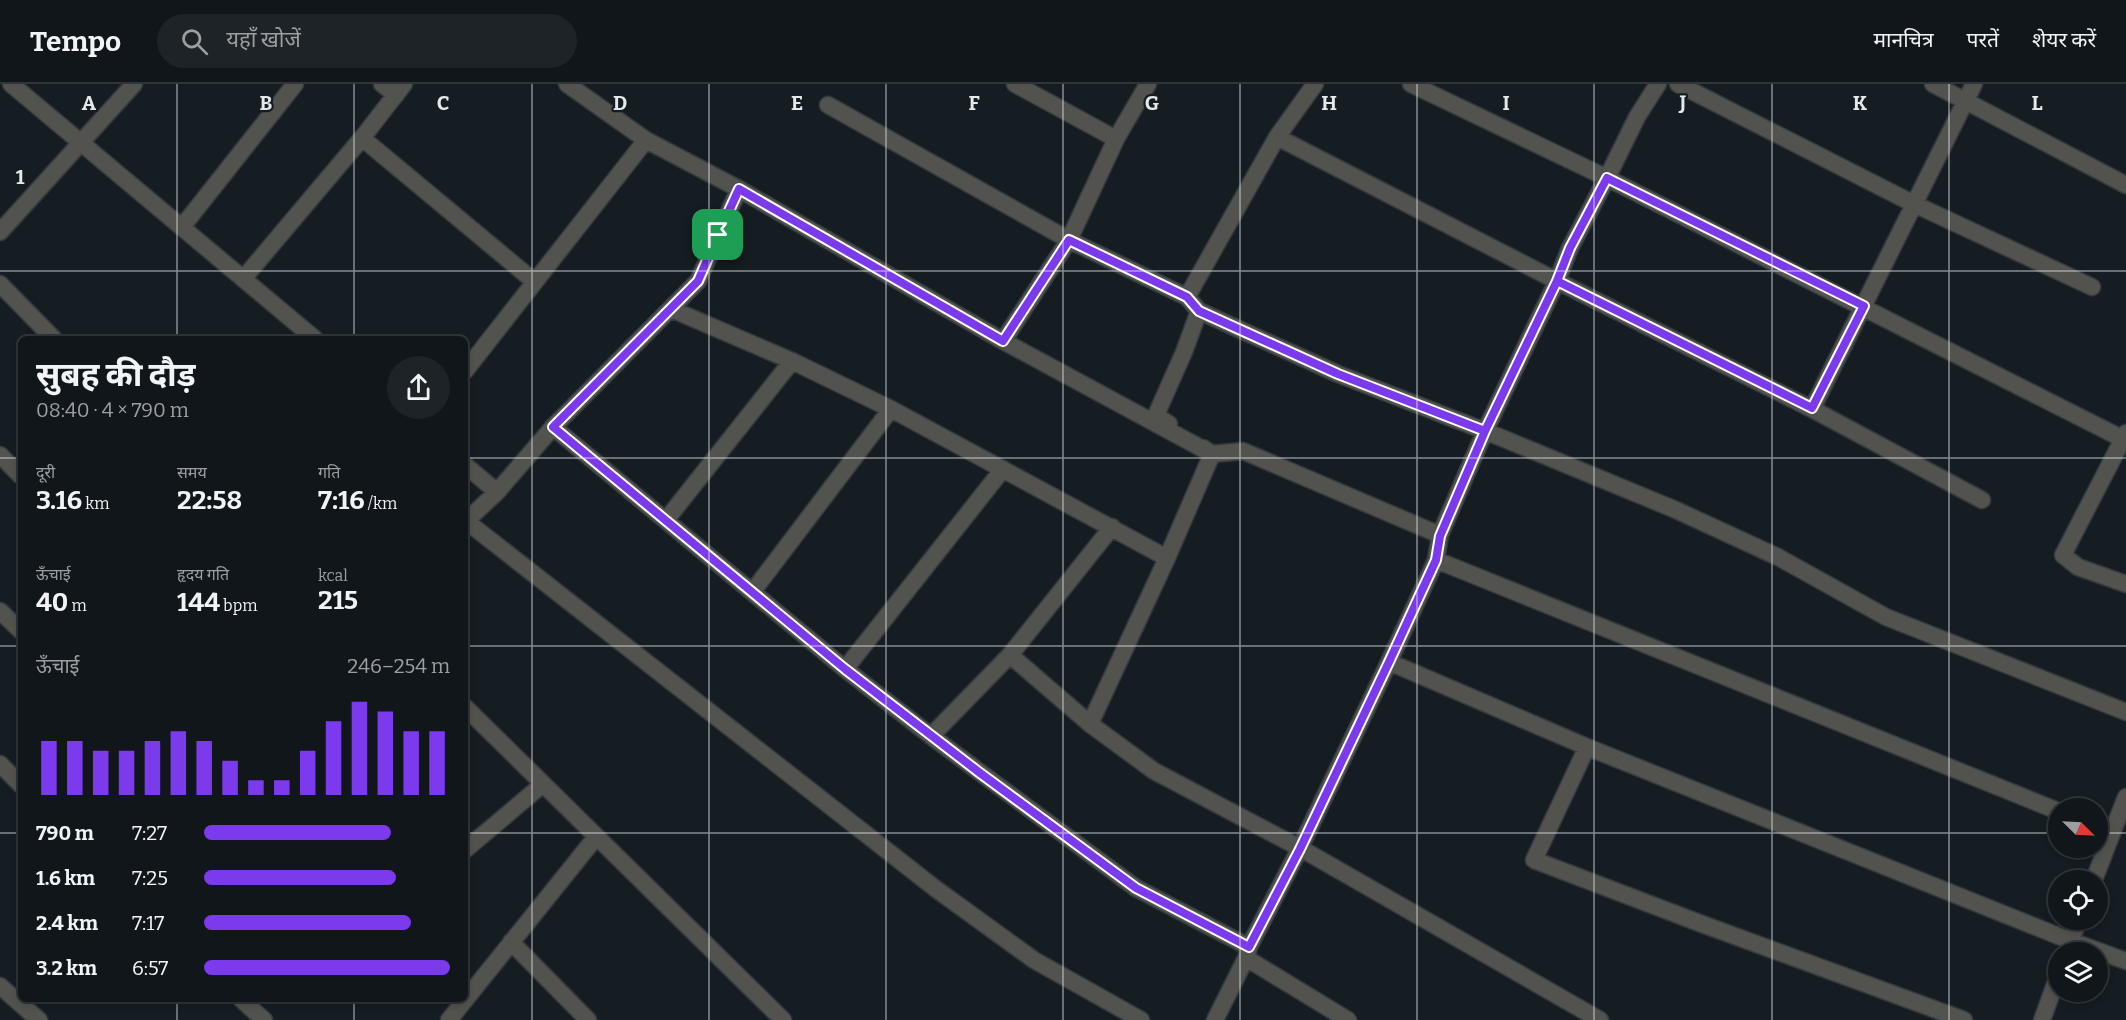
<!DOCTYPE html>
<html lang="hi">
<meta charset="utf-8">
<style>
:root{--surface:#10161a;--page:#1e2327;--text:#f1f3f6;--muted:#9c9fa2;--line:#303539;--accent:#7c3aed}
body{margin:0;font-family:Bitter,"Noto Sans Devanagari",serif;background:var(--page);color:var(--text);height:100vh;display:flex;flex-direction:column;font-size:22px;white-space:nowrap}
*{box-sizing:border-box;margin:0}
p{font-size:20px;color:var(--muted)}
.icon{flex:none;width:33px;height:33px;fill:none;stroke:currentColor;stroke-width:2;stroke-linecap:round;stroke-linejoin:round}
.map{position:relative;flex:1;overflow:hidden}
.panel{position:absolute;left:18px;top:252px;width:450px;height:666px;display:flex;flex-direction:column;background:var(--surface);border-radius:9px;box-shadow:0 3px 9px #0003,0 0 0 2px var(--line)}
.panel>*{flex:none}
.needle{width:39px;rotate:114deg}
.controls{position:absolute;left:2048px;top:714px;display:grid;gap:12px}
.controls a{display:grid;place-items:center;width:60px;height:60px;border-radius:50%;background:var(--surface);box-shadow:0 3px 9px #0003,0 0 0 2px var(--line);font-size:30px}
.pin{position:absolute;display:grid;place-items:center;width:51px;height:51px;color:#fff;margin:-26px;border-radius:12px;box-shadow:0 3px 9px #0006}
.round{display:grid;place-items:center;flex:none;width:63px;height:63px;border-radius:32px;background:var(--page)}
.summary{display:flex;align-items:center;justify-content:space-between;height:102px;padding:0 18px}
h1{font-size:33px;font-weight:700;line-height:45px}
.metrics{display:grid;grid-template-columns:repeat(3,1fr);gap:9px;height:102px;padding:6px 18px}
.metrics div{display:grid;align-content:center}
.metrics b{font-size:26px;font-weight:700}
.metrics small{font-size:16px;font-weight:400}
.metrics p{font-size:16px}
.chart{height:168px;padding:12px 18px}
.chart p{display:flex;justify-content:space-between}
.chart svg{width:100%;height:108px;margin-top:6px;stroke:var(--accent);stroke-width:6}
ul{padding:0 18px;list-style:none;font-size:20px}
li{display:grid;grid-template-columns:96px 72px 1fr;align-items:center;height:45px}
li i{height:15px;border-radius:8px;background:var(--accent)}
header{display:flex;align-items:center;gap:36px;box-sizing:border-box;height:84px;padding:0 30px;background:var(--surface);border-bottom:2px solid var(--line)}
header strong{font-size:28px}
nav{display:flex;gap:33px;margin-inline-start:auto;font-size:21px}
.search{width:420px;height:54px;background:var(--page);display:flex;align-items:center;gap:15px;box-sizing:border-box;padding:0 21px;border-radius:33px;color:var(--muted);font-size:22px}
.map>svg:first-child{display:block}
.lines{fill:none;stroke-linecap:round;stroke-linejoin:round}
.minor-casing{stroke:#323a3e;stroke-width:19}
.tertiary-casing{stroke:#323a3e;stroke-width:19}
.minor{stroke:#52524e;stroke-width:16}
.tertiary{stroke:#52524e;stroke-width:16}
.route-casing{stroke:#fff;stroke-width:12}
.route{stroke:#7c3aed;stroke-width:8}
.grid{fill:none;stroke:#e3e9ec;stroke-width:1.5;stroke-opacity:0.55}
.grid-label{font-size:20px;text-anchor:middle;font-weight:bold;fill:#e3e9ec;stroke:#151d22;stroke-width:4.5;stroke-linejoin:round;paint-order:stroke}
</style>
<header>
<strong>Tempo</strong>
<div class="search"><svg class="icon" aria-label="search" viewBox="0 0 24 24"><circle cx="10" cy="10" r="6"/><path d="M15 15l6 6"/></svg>यहाँ खोजें</div>
<nav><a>मानचित्र</a><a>परतें</a><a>शेयर करें</a></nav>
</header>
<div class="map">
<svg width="2126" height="936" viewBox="0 0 2126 936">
<rect width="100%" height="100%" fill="#151d22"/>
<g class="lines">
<!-- minor casing -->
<g class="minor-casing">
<path id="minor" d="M 11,0 L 315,255
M 382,0 L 396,11
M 567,0 L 646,56 L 739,105 L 1003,257 L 1212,370 L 1243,367 L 1440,451
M 1015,0 L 1116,55
M 1411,0 L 1607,94 L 2123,355
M 1678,0 L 1914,120 L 2092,203
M 1933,0 L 2126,101
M 828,21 L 1069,156 L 1187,213 L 1199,227 L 1338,290 L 1485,347 L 1676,426 L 1778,473 L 1886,533 L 2126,628
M 1277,53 L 1557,197 L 1812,325 L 1982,416
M 362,54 L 535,198
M 182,143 L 295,0
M 243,195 L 362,54 L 404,0
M 0,200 L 54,255
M 1187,213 L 1277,53 L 1315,0
M 671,225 L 792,277 L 891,325 L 1167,474
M 1003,257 L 1069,156 L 1116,55 L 1148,0
M 465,287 L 646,56
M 1812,325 L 1974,0
M 1169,340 L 1156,331 L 1184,268 L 1199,227
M 553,343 L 845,585 L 931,652 L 1136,804 L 1249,863
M 2126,349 L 2063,471 L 2078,483 L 2126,500
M 0,371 L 21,392
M 465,381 L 497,408
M 666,436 L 792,277
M 466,437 L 936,805 L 1034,876 L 1141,936
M 465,438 L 497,408 L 553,343 L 698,197 L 739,105
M 1436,476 L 2058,727
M 753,507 L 891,325
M 0,527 L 21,547
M 1010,571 L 1090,640 L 1154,687 L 1300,764 L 1600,936
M 1389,578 L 1587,663 L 2071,857 L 2126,877
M 845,585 L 1003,385
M 465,623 L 783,936
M 1090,640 L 1167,474 L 1212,370 L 1203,364
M 931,652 L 1010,571 L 1112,443
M 1587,663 L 1534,776 L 1702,840 L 1964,936
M 0,680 L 21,701
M 2097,743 L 2112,749
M 465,766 L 543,700
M 2094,796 L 2126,713
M 511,858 L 588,936
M 2066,868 L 2079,836
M 1246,874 L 1348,936
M 0,902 L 39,936
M 241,915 L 264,936
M 449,936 L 596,753
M 1215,936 L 1246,874 L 1249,863 L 1300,764 L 1389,578 L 1436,476 L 1440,451 L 1485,347 L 1557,197 L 1570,164 L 1607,94 L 1637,33 L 1658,0
M 2042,936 L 2058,892"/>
</g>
<!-- tertiary casing -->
<g class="tertiary-casing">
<path id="tertiary" d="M 0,148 L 134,0"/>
</g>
<!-- minor -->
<use href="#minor" class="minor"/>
<!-- tertiary -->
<use href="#tertiary" class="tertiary"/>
</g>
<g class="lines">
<!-- route casing -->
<g class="route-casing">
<path id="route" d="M 718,151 L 698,197 L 553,343 L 845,585 L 980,689 L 1136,804 L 1249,863 L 1300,765 L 1389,578 L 1436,476 L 1440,452 L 1485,347 L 1557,197 L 1812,324 L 1864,222 L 1607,94 L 1570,164 L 1557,197 L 1485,347 L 1338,290 L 1199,227 L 1187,213 L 1069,156 L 1003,257 L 739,105 L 718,151"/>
</g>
<!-- route -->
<use href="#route" class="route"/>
</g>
<!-- grid -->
<path class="grid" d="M 177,0 L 177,255M 354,0 L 354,255M 532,0 L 532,936M 709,0 L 709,936M 886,0 L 886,936M 1063,0 L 1063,936M 1240,0 L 1240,936M 1417,0 L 1417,936M 1594,0 L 1594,936M 1772,0 L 1772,936M 1949,0 L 1949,936M 0,187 L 2126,187M 0,374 L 21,374M 465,374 L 2126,374M 0,562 L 21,562M 465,562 L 2126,562M 0,749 L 21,749M 465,749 L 2058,749M 2097,749 L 2126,749M 177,915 L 177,936M 354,915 L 354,936"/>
<g class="grid-label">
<text x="89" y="26">A</text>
<text x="266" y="26">B</text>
<text x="443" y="26">C</text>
<text x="620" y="26">D</text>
<text x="797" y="26">E</text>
<text x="974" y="26">F</text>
<text x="1152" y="26">G</text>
<text x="1329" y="26">H</text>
<text x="1506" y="26">I</text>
<text x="1683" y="26">J</text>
<text x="1860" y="26">K</text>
<text x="2037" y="26">L</text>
<text x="20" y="100">1</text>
</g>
</svg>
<div class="controls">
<a><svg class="needle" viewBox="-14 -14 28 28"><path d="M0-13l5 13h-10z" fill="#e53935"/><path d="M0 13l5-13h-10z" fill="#9c9fa2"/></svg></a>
<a><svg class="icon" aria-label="locate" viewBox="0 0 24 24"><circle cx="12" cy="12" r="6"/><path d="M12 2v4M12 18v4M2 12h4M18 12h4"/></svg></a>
<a><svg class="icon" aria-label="layers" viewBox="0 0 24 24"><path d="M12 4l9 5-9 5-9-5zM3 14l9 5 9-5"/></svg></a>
</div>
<div class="pin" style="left:718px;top:151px;background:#1e9e55"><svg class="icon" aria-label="arrive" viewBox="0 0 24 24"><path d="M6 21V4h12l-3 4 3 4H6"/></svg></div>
<section class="panel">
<div class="summary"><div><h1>सुबह की दौड़</h1><p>08:40 · 4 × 790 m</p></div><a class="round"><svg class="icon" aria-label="share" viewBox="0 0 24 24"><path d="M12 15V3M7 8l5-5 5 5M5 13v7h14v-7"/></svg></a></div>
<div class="metrics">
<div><p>दूरी</p><b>3.16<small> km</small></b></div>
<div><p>समय</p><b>22:58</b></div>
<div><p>गति</p><b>7:16<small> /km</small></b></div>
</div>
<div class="metrics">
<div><p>ऊँचाई</p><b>40<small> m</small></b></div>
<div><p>हृदय गति</p><b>144<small> bpm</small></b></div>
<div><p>kcal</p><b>215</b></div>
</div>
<div class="chart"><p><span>ऊँचाई</span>246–254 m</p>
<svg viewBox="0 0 160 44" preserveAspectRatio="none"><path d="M5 44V22M15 44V22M25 44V26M35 44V26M45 44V22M55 44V18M65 44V22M75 44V30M85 44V38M95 44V38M105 44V26M115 44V14M125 44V6M135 44V10M145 44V18M155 44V18"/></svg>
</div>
<ul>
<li><b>790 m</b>7:27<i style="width:76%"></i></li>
<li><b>1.6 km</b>7:25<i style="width:78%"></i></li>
<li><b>2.4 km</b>7:17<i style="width:84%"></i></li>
<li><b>3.2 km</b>6:57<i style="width:100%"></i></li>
</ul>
</section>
</div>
